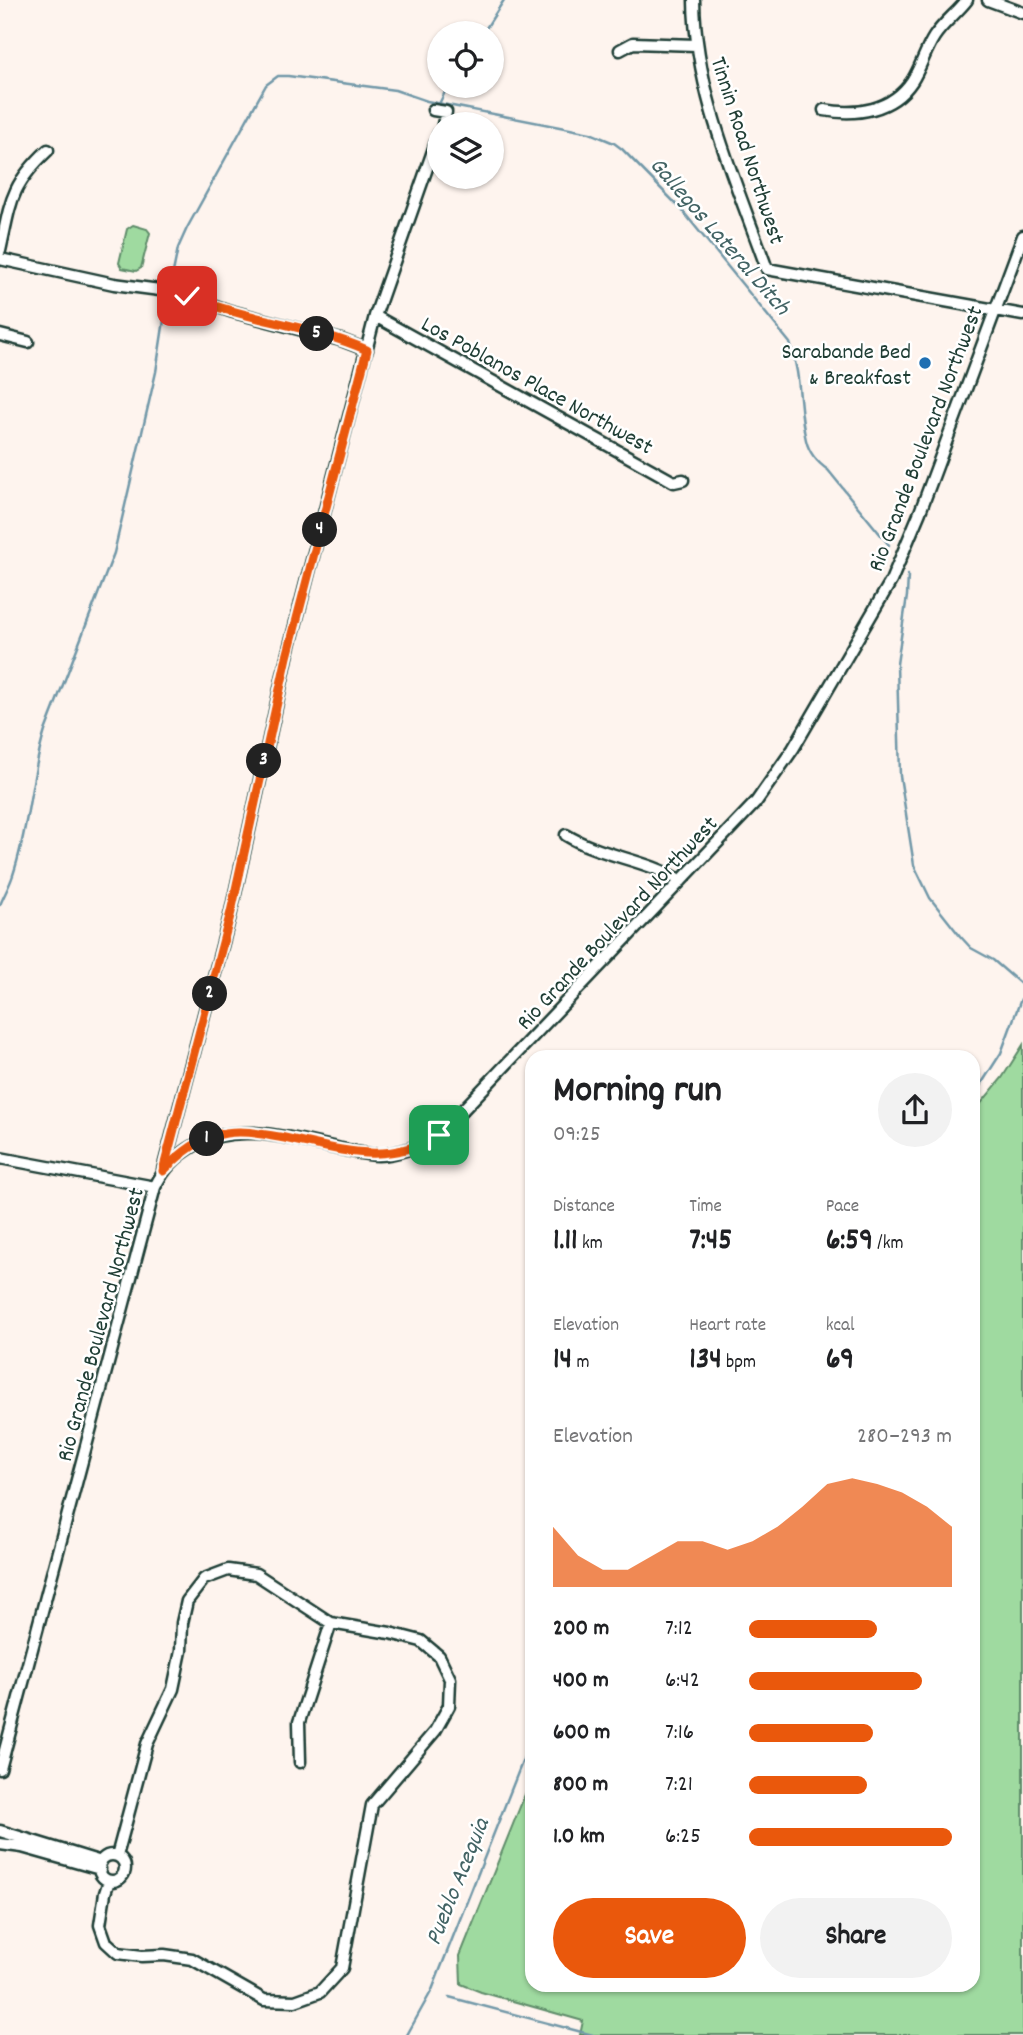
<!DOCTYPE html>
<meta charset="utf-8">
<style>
:root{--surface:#fff;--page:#f2f2f2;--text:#202124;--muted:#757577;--accent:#ea580c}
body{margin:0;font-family:Dekko,sans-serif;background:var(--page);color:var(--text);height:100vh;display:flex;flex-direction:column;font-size:26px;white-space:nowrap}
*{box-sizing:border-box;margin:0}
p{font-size:23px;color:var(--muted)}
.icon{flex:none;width:38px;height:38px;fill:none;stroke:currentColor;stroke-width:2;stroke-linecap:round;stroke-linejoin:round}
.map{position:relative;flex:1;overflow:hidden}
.panel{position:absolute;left:525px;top:1050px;width:455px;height:942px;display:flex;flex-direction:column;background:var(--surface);border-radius:21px;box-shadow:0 2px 5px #0004}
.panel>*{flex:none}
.tools{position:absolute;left:427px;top:21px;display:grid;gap:14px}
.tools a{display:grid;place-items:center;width:77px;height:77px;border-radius:50%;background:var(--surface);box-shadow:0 2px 5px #0004;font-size:35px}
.pin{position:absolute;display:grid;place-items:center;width:60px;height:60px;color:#fff;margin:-30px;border-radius:14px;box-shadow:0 4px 10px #0006}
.km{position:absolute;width:35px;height:35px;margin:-18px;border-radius:50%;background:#222;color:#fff;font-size:19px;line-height:35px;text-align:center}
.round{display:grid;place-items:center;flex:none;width:74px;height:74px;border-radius:37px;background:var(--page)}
.head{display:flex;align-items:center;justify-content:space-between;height:119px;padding:0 28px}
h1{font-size:38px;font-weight:800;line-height:52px}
.stats{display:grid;grid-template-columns:repeat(3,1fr);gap:10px;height:119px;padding:7px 28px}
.stats div{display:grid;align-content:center}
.stats b{font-size:30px;font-weight:800}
.stats small{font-size:19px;font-weight:400}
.stats p{font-size:19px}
.chart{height:196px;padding:14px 28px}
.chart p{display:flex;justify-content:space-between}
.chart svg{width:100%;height:126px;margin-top:7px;fill:var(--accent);opacity:.7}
.primary-button{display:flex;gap:14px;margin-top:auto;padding:14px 28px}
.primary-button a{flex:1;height:80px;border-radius:42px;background:var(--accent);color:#fff;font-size:28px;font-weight:800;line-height:80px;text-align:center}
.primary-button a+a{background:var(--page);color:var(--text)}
ul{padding:0 28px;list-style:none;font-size:23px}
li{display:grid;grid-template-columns:112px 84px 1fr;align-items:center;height:52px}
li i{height:18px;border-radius:9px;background:var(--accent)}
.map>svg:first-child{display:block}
.green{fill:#9fdaa0;stroke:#5f8c6a;stroke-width:2}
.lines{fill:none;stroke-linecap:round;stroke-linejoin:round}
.stream{stroke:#7298a8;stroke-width:2.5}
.minor-casing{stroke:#1f3d34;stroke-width:15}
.minor{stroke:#fff;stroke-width:10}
.route-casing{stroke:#fff;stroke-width:14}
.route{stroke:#ea580c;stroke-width:9}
.poi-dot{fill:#1f6fb2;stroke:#fff;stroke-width:2.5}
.labels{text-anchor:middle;stroke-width:5;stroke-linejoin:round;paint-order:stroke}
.street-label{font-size:23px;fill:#1f3d34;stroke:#fff}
.poi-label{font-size:23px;fill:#1f3d34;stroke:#fff;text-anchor:end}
.water-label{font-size:24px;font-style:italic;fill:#426364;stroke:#fff}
</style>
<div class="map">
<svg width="1023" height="2035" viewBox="0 0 1023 2035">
<rect width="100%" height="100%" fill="#fef4ee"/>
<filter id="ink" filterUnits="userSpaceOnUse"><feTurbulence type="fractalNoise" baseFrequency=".0143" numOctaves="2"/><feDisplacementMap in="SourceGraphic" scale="14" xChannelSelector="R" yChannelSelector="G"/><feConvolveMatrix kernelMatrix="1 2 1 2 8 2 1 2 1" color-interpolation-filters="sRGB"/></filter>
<g filter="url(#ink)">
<!-- green -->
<path class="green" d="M 133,225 L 147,229 L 150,233 L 141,268 L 136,271 L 122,268 L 119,263 L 127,229 Z
M 1023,1045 L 1023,2035 L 580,2035 L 583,2021 L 481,1992 L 461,1984 L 460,1956 L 532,1777 L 532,1984 L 973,1984 L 973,1113 L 1002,1078 Z"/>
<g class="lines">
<!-- stream -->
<path class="stream" d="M 483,33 L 504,0
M 439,104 L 448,86
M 170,287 L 178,248 L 187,228 L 266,85 L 278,76 L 288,76 L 395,90 L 427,101 L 590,133 L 614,143 L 622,149 L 681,209 L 790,343 C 802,378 798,407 806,440 C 809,453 818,463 828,470 L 889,545
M 908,575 L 907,596 L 897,664 L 900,776 L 914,865 L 930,898 L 960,936 L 971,948 L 993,960 L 1023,986
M 0,905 C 4,895 10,885 13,875 C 29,828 30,778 45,731 L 114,553 L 156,372 L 168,294
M 973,1097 L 1001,1053 L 1021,999
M 449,1997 L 593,2035
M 407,2035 L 432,1990 L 532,1737"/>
<!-- minor casing -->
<g class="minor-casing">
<path id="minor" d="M 694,0 C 695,93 736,182 767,269 L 1023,315
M 988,0 L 1023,13
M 620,50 L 633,43 L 696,45
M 433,110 L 446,112 L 443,124
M 824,110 C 856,116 892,111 912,81 C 921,67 925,51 934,37 C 943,23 957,13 967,0
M 0,251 C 11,201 10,186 48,150
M 0,259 L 114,284 L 175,292 L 230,311 L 341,340 L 367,350
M 375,316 L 674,482 L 683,480
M 0,335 L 28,342
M 566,835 C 602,857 646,859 681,881
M 0,1158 L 155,1187
M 163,1170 L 231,912 L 287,657 L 375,316 L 439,134
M 300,1762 L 299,1722 L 331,1623
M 0,1769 L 155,1187 C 164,1168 176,1156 195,1145 C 240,1120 294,1140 341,1149 C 353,1151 366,1155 378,1155 C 401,1154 420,1146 439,1135 L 756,802 L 793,749 L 891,581 L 920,512 L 1023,236
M 0,1831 L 101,1862
M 0,1844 L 22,1847 L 100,1869
M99 1868a13 13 0 1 1 26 0a13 13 0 1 1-26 0Z
M 109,1881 L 105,1893 L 100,1925 L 106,1942 L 118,1953 L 142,1956 L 164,1955 L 192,1959 L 264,2000 L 295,2001 L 320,1992 L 342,1968 L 372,1805 L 435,1731 L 449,1706 L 450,1679 L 439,1656 L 421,1641 L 390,1633 L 331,1623 L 256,1574 L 228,1570 L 204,1579 L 187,1601 L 182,1623 L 181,1651 L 173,1689 L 147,1744 L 117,1856"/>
</g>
<!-- minor -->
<use href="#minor" class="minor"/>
</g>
</g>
<g class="lines" filter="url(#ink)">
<!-- route casing -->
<g class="route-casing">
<path id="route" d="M 187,296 C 245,320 310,325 367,350 L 287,657 L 231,912 L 163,1171 C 181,1153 200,1137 226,1133 C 244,1130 261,1134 279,1137 C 337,1148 384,1168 439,1135"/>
</g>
<!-- route -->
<use href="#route" class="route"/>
</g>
<!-- markers -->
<circle class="poi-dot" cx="925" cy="363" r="7"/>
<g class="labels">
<!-- street labels -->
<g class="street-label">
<text transform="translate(749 150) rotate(72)" y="8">Tinnin Road Northwest</text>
<text transform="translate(538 384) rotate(29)" y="8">Los Poblanos Place Northwest</text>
<text transform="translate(924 438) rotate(-69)" y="8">Rio Grande Boulevard Northwest</text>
<text transform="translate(616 922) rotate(-47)" y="8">Rio Grande Boulevard Northwest</text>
<text transform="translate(99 1324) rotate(-75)" y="8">Rio Grande Boulevard Northwest</text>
</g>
<!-- poi labels -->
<g class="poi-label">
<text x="911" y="358">Sarabande Bed<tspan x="911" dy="26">&amp; Breakfast</tspan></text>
</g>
<!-- water labels -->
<g class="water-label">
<text transform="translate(721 235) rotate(49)" y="8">Gallegos Lateral Ditch</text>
<text transform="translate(456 1881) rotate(-68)" y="8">Pueblo Acequia</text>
</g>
</g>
</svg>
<div class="tools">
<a><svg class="icon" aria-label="locate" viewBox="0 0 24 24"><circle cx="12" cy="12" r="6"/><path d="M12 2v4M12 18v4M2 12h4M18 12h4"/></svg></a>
<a><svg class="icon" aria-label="layers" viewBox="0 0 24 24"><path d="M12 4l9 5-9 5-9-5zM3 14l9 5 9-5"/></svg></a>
</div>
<div class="pin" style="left:439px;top:1135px;background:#1e9e55"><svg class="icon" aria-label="arrive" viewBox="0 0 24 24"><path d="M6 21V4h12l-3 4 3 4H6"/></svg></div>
<div class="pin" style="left:187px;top:296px;background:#d93025"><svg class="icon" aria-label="check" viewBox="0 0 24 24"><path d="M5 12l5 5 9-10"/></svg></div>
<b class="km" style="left:207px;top:1139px">1</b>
<b class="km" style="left:210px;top:994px">2</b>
<b class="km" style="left:264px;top:761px">3</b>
<b class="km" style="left:320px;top:530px">4</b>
<b class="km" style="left:317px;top:334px">5</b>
<section class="panel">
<div class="head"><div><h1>Morning run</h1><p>09:25</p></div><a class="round"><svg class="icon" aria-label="share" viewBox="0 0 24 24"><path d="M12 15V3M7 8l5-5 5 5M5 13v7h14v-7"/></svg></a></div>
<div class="stats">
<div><p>Distance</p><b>1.11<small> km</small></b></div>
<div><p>Time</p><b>7:45</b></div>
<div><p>Pace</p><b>6:59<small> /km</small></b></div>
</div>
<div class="stats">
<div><p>Elevation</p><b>14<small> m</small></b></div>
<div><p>Heart rate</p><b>134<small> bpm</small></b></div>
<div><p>kcal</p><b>69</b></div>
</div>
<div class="chart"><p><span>Elevation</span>280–293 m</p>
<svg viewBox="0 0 160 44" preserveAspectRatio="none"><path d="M0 44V23L10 33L20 38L30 38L40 33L50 28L60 28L70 31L80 28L90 23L100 16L110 8L120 6L130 8L140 11L150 16L160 23V44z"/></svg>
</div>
<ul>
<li><b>200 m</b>7:12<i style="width:63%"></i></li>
<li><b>400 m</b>6:42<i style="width:85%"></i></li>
<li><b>600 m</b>7:16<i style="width:61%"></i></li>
<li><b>800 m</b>7:21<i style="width:58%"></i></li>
<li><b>1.0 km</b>6:25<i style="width:100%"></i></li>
</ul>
<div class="primary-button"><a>Save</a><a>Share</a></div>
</section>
</div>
